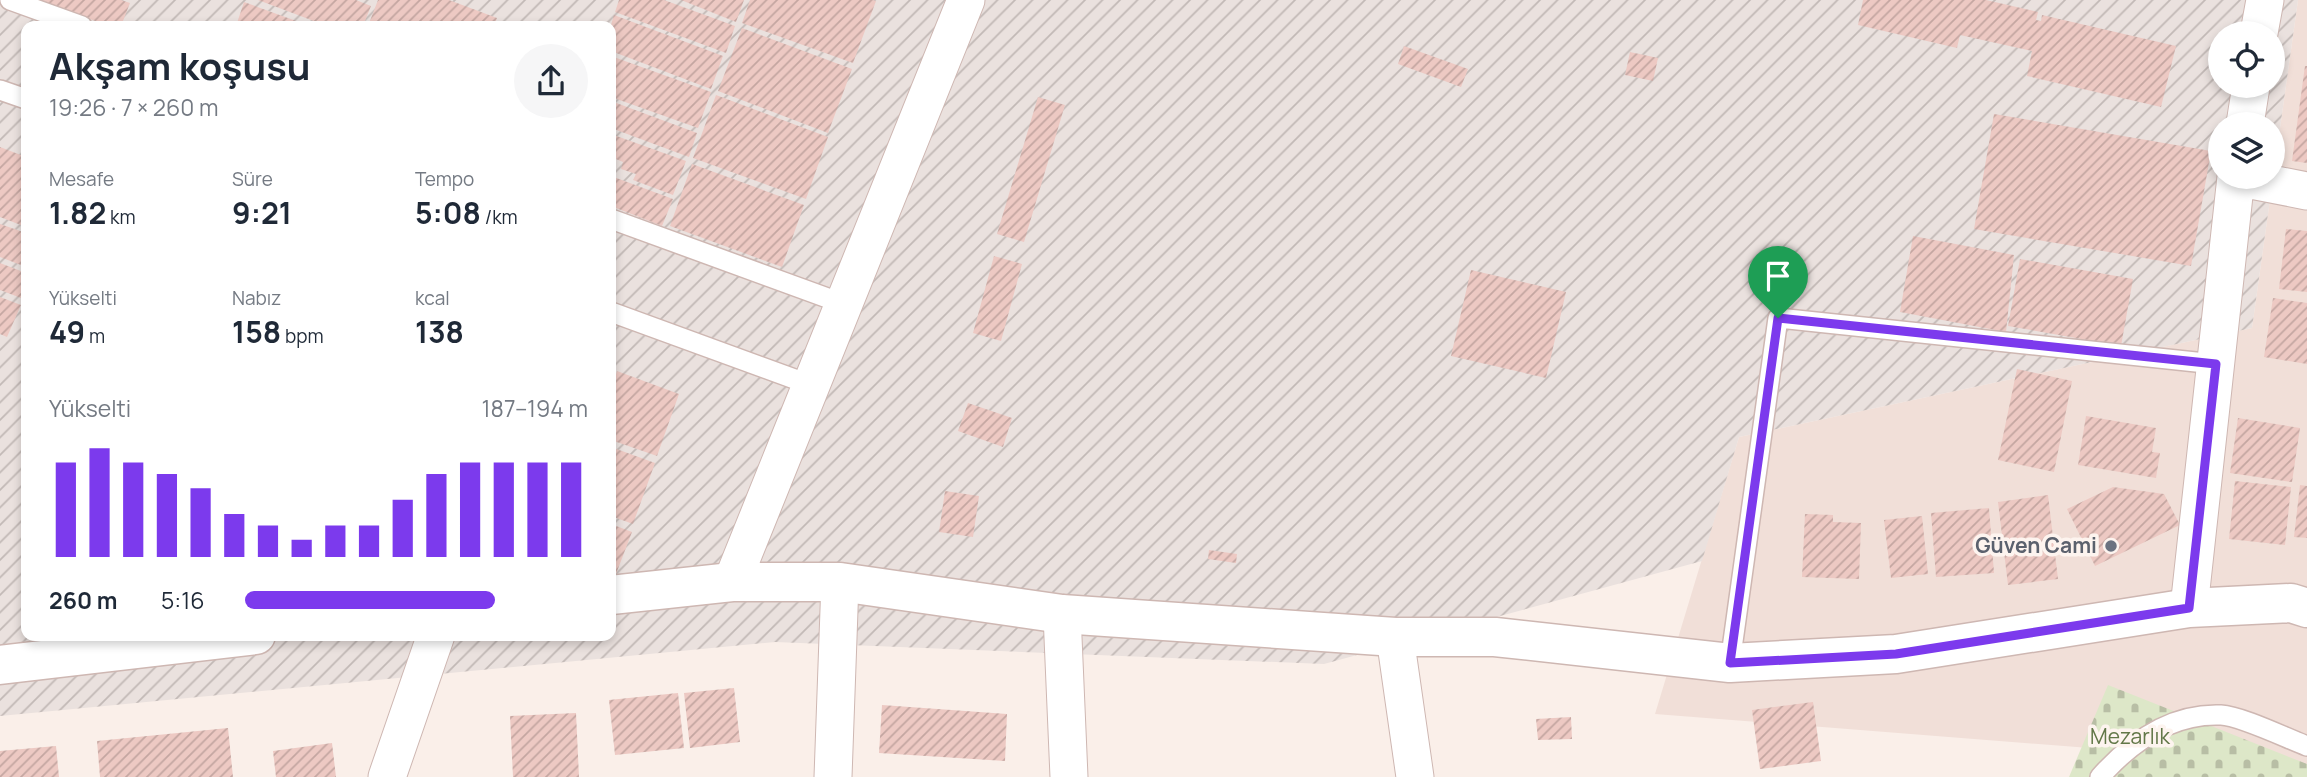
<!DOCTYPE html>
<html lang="tr">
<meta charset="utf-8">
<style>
:root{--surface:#fff;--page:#f6f6f7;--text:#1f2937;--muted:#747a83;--accent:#7c3aed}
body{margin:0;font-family:Manrope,sans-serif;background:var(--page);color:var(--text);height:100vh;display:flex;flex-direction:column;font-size:26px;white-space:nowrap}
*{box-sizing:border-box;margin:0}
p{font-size:23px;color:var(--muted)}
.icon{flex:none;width:38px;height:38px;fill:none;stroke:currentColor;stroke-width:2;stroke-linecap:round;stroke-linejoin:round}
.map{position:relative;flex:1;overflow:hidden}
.side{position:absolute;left:21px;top:21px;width:595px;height:620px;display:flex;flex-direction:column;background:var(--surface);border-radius:14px;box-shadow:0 4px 10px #0003}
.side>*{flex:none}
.buttons{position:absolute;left:2208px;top:21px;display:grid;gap:14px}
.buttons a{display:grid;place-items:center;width:77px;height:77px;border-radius:50%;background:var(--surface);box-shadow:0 4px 10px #0003;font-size:35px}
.pin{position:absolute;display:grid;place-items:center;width:60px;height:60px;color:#fff;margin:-72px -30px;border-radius:50% 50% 50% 0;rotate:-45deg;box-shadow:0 0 7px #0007}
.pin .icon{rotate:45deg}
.round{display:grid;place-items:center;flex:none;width:74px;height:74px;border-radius:37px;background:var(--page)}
.summary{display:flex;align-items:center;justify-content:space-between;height:119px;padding:0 28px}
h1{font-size:38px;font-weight:700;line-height:52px}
.stats{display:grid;grid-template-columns:repeat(3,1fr);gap:10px;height:119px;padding:7px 28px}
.stats div{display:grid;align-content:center}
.stats b{font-size:30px;font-weight:700}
.stats small{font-size:19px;font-weight:400}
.stats p{font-size:19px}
.chart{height:196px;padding:14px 28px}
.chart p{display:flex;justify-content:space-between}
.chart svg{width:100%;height:126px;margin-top:7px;stroke:var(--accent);stroke-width:6}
ul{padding:0 28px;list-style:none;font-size:23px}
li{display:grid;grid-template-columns:112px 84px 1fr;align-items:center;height:52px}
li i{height:18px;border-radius:9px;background:var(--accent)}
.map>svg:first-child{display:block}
.residential{fill:#f1dfd8}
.industrial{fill:url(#industrial-furrows);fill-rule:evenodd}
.cemetery{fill:url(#cemetery-stones)}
.building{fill:url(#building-hatch)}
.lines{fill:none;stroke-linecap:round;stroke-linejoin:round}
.service-casing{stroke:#ceb7b2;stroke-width:22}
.minor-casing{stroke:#ceb7b2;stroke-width:39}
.tertiary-casing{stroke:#ceb7b2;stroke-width:41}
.service{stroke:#fff;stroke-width:19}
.minor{stroke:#fff;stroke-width:37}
.tertiary{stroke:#fff;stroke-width:38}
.route-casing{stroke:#fff;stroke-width:14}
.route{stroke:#7c3aed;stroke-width:9}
.worship-dot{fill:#6b7280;stroke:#fdf4ef;stroke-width:2.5}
.labels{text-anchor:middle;stroke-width:7;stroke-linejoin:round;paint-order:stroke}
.worship-label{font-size:21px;font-weight:bold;fill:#5b616d;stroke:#fdf4ef;text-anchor:end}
.park-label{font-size:21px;fill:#627748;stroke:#fdf4ef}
</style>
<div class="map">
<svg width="2307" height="777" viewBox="0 0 2307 777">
<defs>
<pattern id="industrial-furrows" width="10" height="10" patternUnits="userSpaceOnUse" patternTransform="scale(1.75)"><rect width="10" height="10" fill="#eae1de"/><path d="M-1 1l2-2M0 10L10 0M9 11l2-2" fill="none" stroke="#c2b9b6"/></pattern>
<pattern id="cemetery-stones" width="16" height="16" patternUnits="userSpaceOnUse" patternTransform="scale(1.75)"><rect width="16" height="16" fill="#dde7c8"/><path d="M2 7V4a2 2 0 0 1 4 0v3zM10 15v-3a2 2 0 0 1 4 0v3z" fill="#b8bea5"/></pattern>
<pattern id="building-hatch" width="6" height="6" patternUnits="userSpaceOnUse" patternTransform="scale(1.75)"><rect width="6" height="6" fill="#edc9c3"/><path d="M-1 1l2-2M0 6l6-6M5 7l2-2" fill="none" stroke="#c4a6a1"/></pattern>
</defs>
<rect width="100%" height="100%" fill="#faefe9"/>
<!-- residential -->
<path class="residential" d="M 2298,0 L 2307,0 L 2307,765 L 1655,714 L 1739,437 L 2252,328 Z"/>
<!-- industrial -->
<path class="industrial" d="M 0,0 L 2298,0 L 2252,328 L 1739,437 L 1702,561 L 1324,664 L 775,642 L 0,716 ZM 26,26 L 611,26 L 611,635 L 26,635 ZM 2221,33 L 2273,33 L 2273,86 L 2221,86 ZM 2221,124 L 2273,124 L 2273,177 L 2221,177 Z"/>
<!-- cemetery -->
<path class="cemetery" d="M 2108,685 L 2307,764 L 2307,777 L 2069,777 Z"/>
<!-- building -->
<path class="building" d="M 37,0 L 121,0 L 130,3 L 121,26 L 109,26 Z
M 258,0 L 356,0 L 371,6 L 363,26 L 327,26 Z
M 378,0 L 449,0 L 497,18 L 494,26 L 368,26 Z
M 619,0 L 664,0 L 735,26 L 726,53 L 615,12 Z
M 681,0 L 744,0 L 736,22 Z
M 750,0 L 873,0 L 876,1 L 853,63 L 742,23 Z
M 1863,0 L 1986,0 L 2038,12 L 2036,20 L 2041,21 L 2042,15 L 2176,46 L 2161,107 L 2027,76 L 2032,51 L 1960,35 L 1957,48 L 1858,25 Z
M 244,2 L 310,26 L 236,26 Z
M 614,15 L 723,56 L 711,89 L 611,51 L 611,25 Z
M 742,28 L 852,69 L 828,133 L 718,91 Z
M 1404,46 L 1468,69 L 1461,87 L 1398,64 Z
M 1630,52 L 1658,58 L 1653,81 L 1625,75 Z
M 611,56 L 711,92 L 698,128 L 611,97 Z
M 2305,66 L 2307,66 L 2307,163 L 2292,161 Z
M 716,95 L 828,137 L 806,199 L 693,158 Z
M 1038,97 L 1065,105 L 1024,242 L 997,234 Z
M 611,101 L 697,133 L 689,157 L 611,128 Z
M 1994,114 L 2211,151 L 2191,266 L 1974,229 Z
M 611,134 L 686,161 L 673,195 L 633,180 L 636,174 L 621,169 L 623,162 L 611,157 Z
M 0,147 L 26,157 L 26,227 L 0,217 Z
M 692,164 L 804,205 L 782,267 L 670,226 Z
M 611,176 L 673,199 L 662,226 L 611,206 Z
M 0,224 L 26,233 L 26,267 L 0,257 Z
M 2286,229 L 2307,231 L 2307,292 L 2279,289 Z
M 1913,236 L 2014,255 L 2006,332 L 1900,312 Z
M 994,256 L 1022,264 L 1001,341 L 973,333 Z
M 2020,259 L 2133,279 L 2121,346 L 2008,326 Z
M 0,263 L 26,273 L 21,298 L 0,290 Z
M 1471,270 L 1566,292 L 1546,378 L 1451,356 Z
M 0,297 L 21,305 L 7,337 L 0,334 Z
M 2273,298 L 2307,303 L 2307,364 L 2264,357 Z
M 2017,369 L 2072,381 L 2054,472 L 1998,460 Z
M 617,371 L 679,394 L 657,456 L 611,440 L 611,389 Z
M 968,403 L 1012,418 L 1003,447 L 958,431 Z
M 2086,416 L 2156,428 L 2152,452 L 2160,453 L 2156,478 L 2078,465 Z
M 2238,418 L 2300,428 L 2292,482 L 2230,473 Z
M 611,447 L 655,463 L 633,524 L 611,516 Z
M 2235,481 L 2291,487 L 2285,545 L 2229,539 Z
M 2300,485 L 2307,486 L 2307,538 L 2294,537 Z
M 2113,487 L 2164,494 L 2180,525 L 2095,566 L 2067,509 Z
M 945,491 L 979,496 L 973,537 L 939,532 Z
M 2048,495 L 2058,579 L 2008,585 L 1998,502 Z
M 1989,508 L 1994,573 L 1936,577 L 1931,513 Z
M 1805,514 L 1833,515 L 1833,522 L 1861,523 L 1859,579 L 1802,577 Z
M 1922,516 L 1928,574 L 1891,578 L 1884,520 Z
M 611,524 L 632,532 L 616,574 L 611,574 Z
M 1209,550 L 1237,554 L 1236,563 L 1208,559 Z
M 734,688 L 740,742 L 690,748 L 684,693 Z
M 678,693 L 684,748 L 615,755 L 609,700 Z
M 1813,702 L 1821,761 L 1760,769 L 1752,710 Z
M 882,705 L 1007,714 L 1005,761 L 879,753 Z
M 576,713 L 579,777 L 513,777 L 510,716 Z
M 1571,717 L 1572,739 L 1538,740 L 1536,719 Z
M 228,728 L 233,777 L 100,777 L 97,741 Z
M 332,743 L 336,777 L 276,777 L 273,751 Z
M 56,746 L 59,777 L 0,777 L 0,751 Z"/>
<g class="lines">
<!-- service casing -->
<g class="service-casing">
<path id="service" d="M 10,0 L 82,26
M 0,90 L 26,99
M 611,219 L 844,304
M 611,312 L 811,385
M 1730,663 L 1778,318 L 2215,364
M 2100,777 C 2131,742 2172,713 2221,715 C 2241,716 2286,738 2307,746"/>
</g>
<!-- minor casing -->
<g class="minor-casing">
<path id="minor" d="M 2259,33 L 2265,0
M 2245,124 L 2251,86
M 2236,177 L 2307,191
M 732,582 L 966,0
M 2189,608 L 2236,177
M 1062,614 L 1069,777
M 1395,637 L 1415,777
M 387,777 L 436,635
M 833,777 L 840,582"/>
</g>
<!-- tertiary casing -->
<g class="tertiary-casing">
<path id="tertiary" d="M 611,595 L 732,582 L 840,582 L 1062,614 L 1395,637 L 1495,637 L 1730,663 L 1896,654 L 2189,608 L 2291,603 L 2307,608
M 0,665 L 256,635"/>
</g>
<!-- service -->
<use href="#service" class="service"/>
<!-- minor -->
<use href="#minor" class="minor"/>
<!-- tertiary -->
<use href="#tertiary" class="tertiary"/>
</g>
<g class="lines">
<!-- route casing -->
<g class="route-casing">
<path id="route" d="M 1778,318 L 2216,364 L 2189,608 L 1896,654 L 1730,663 Z"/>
</g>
<!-- route -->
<use href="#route" class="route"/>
</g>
<!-- markers -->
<circle class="worship-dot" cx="2111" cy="546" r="7"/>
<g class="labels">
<!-- worship labels -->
<g class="worship-label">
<text x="2097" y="553">Güven Cami</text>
</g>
<!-- park labels -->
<g class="park-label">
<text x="2130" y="744">Mezarlık</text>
</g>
</g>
</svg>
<div class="buttons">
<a><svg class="icon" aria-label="locate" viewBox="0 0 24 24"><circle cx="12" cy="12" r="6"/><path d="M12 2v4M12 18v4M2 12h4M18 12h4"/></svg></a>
<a><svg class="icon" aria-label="layers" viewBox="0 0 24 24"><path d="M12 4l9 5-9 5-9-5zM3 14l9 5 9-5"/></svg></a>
</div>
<div class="pin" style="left:1778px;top:318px;background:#1e9e55"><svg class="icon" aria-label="arrive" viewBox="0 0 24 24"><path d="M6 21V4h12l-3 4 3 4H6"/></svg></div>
<section class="side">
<div class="summary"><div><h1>Akşam koşusu</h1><p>19:26 · 7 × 260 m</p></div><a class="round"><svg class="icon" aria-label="share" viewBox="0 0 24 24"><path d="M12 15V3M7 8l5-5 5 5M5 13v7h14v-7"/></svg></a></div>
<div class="stats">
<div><p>Mesafe</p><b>1.82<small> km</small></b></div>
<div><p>Süre</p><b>9:21</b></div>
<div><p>Tempo</p><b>5:08<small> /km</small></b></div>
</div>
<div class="stats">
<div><p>Yükselti</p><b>49<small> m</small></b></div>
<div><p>Nabız</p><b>158<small> bpm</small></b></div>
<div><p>kcal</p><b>138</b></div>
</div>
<div class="chart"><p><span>Yükselti</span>187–194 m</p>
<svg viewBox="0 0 160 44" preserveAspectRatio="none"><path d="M5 44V11M15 44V6M25 44V11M35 44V15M45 44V20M55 44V29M65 44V33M75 44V38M85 44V33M95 44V33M105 44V24M115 44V15M125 44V11M135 44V11M145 44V11M155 44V11"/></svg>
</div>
<ul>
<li><b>260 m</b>5:16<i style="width:73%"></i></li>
</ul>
</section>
</div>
